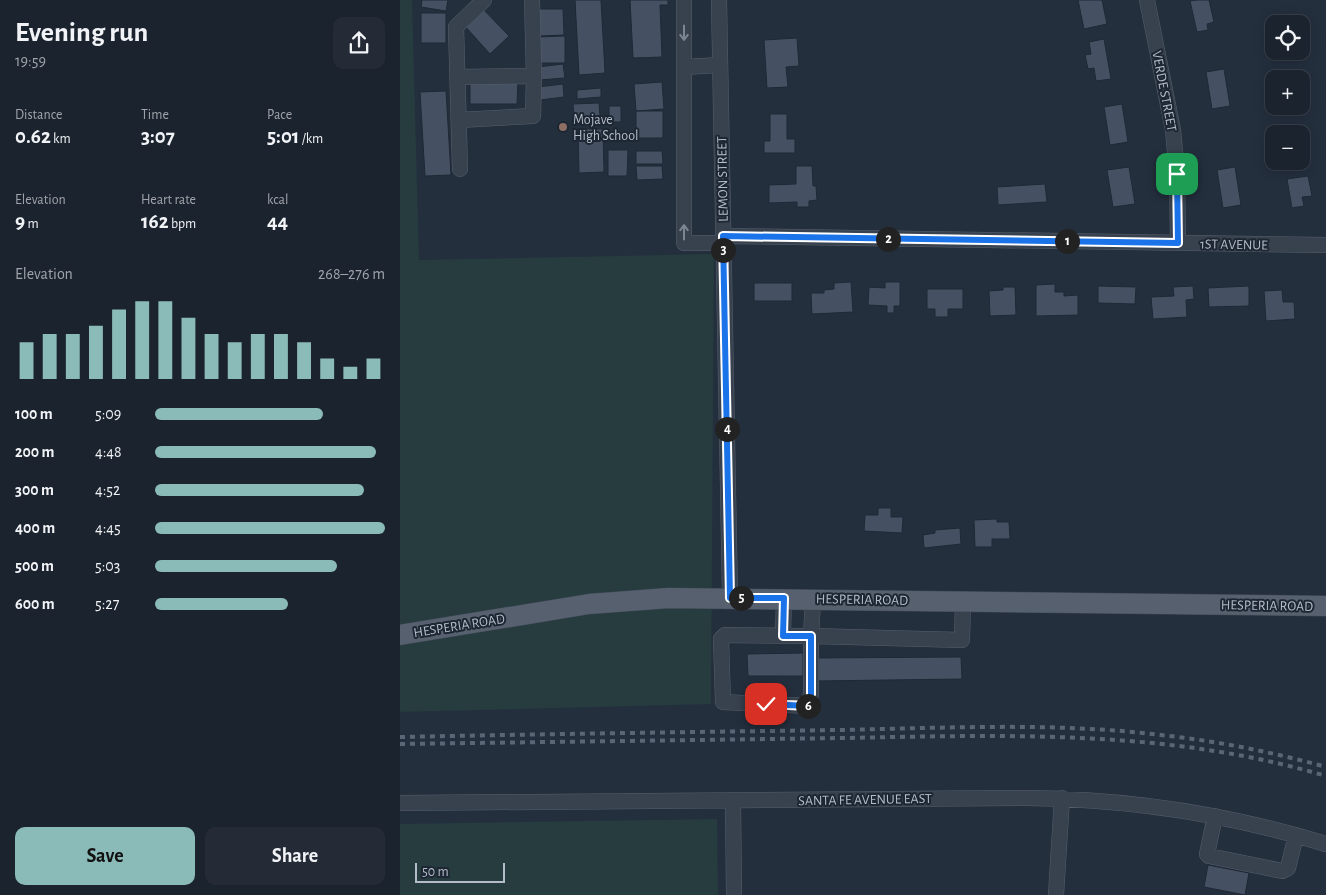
<!DOCTYPE html>
<meta charset="utf-8">
<style>
:root{--surface:#1b232e;--page:#242b36;--text:#f1f3f6;--muted:#a0a4aa;--line:#39404a;--accent:#8bbbb9}
body{margin:0;font-family:"Alegreya Sans",sans-serif;background:var(--page);color:var(--text);height:100vh;display:flex;flex-direction:column;font-size:19px;white-space:nowrap}
*{box-sizing:border-box;margin:0}
p{font-size:16px;color:var(--muted)}
.icon{flex:none;width:28px;height:28px;fill:none;stroke:currentColor;stroke-width:2;stroke-linecap:round;stroke-linejoin:round}
.map{position:relative;flex:1;overflow:hidden}
.details{display:flex;flex-direction:column;background:var(--surface);width:400px}
.details>*{flex:none}
.controls{position:absolute;left:865px;top:15px;display:grid;gap:10px}
.controls a{display:grid;place-items:center;width:45px;height:45px;border-radius:10px;background:var(--surface);box-shadow:0 2px 12px #0003,0 0 0 1px var(--line);font-size:25px}
.scale{position:absolute;left:15px;bottom:12px;width:90px;box-sizing:border-box;padding-left:5px;border:2px solid #b4bcc9;border-top:0;font-size:14px;line-height:18px;white-space:nowrap;color:#b4bcc9;-webkit-text-stroke:4px #1d2633;paint-order:stroke}
.pin{position:absolute;display:grid;place-items:center;width:42px;height:42px;color:#fff;margin:-21px;border-radius:10px;box-shadow:0 2px 8px #0006}
.km{position:absolute;width:25px;height:25px;margin:-12px;border-radius:50%;background:#222;color:#fff;font-size:14px;line-height:25px;text-align:center}
.round{display:grid;place-items:center;flex:none;width:52px;height:52px;border-radius:10px;background:var(--page)}
.head{display:flex;align-items:center;justify-content:space-between;height:85px;padding:0 15px}
h1{font-size:28px;font-weight:700;line-height:38px}
.figures{display:grid;grid-template-columns:repeat(3,1fr);gap:8px;height:85px;padding:5px 15px}
.figures div{display:grid;align-content:center}
.figures b{font-size:21px;font-weight:700}
.figures small{font-size:14px;font-weight:400}
.figures p{font-size:14px}
.chart{height:140px;padding:10px 15px}
.chart p{display:flex;justify-content:space-between}
.chart svg{width:100%;height:90px;margin-top:5px;stroke:var(--accent);stroke-width:6}
.primary-button{display:flex;gap:10px;margin-top:auto;padding:10px 15px}
.primary-button a{flex:1;height:58px;border-radius:10px;background:var(--accent);color:#111;font-size:20px;font-weight:700;line-height:58px;text-align:center}
.primary-button a+a{background:var(--page);color:var(--text)}
ul{padding:0 15px;list-style:none;font-size:16px}
li{display:grid;grid-template-columns:80px 60px 1fr;align-items:center;height:38px}
li i{height:12px;border-radius:6px;background:var(--accent)}
main{display:flex;flex:1;min-height:0}
.map>svg:first-child{display:block}
.green{fill:#263c3f}
.building{fill:#455162;stroke:#1f2835}
.lines{fill:none;stroke-linecap:round;stroke-linejoin:round}
.minor-casing{stroke:#565f6c;stroke-width:16}
.major-casing{stroke:#414a57;stroke-width:21}
.minor{stroke:#38414e;stroke-width:15}
.major{stroke:#56606e;stroke-width:20}
.rail{stroke:#5a6575;stroke-width:4;stroke-dasharray:5 5;stroke-linecap:butt}
.oneway{stroke:#7c8592}
.route-casing{stroke:#fff;stroke-width:10}
.route{stroke:#1a73e8;stroke-width:6}
.education-dot{fill:#8d6e63;stroke:#1d2633;stroke-width:2}
.labels{text-anchor:middle;stroke-width:4;stroke-linejoin:round;paint-order:stroke}
.street-label{font-size:14px;fill:#b4bcc9;stroke:#1d2633}
.poi-label{font-size:14px;fill:#b4bcc9;stroke:#1d2633;text-anchor:start}
</style>
<main>
<section class="details">
<div class="head"><div><h1>Evening run</h1><p>19:59</p></div><a class="round"><svg class="icon" aria-label="share" viewBox="0 0 24 24"><path d="M12 15V3M7 8l5-5 5 5M5 13v7h14v-7"/></svg></a></div>
<div class="figures">
<div><p>Distance</p><b>0.62<small> km</small></b></div>
<div><p>Time</p><b>3:07</b></div>
<div><p>Pace</p><b>5:01<small> /km</small></b></div>
</div>
<div class="figures">
<div><p>Elevation</p><b>9<small> m</small></b></div>
<div><p>Heart rate</p><b>162<small> bpm</small></b></div>
<div><p>kcal</p><b>44</b></div>
</div>
<div class="chart"><p><span>Elevation</span>268–276 m</p>
<svg viewBox="0 0 160 44" preserveAspectRatio="none"><path d="M5 44V26M15 44V22M25 44V22M35 44V18M45 44V10M55 44V6M65 44V6M75 44V14M85 44V22M95 44V26M105 44V22M115 44V22M125 44V26M135 44V34M145 44V38M155 44V34"/></svg>
</div>
<ul>
<li><b>100 m</b>5:09<i style="width:73%"></i></li>
<li><b>200 m</b>4:48<i style="width:96%"></i></li>
<li><b>300 m</b>4:52<i style="width:91%"></i></li>
<li><b>400 m</b>4:45<i style="width:100%"></i></li>
<li><b>500 m</b>5:03<i style="width:79%"></i></li>
<li><b>600 m</b>5:27<i style="width:58%"></i></li>
</ul>
<div class="primary-button"><a>Save</a><a>Share</a></div>
</section>
<div class="map">
<svg width="926" height="895" viewBox="0 0 926 895">
<rect width="100%" height="100%" fill="#242f3e"/>
<!-- green -->
<path class="green" d="M 0,0 L 12,0 L 19,260 L 314,254 L 311,704 L 0,712 Z
M 317,819 L 318,895 L 0,895 L 0,824 Z"/>
<!-- building -->
<path class="building" d="M 22,0 L 48,0 L 46,11 L 21,7 Z
M 175,0 L 201,0 L 205,73 L 179,75 Z
M 230,0 L 268,0 L 268,5 L 260,5 L 262,57 L 233,58 Z
M 678,0 L 702,0 L 707,24 L 684,29 Z
M 797,0 L 809,0 L 814,22 L 807,24 L 808,30 L 797,32 L 790,1 Z
M 82,8 L 109,36 L 90,54 L 64,25 Z
M 138,9 L 163,9 L 164,35 L 139,36 Z
M 21,13 L 46,13 L 46,43 L 21,43 Z
M 165,36 L 165,63 L 138,63 L 138,37 Z
M 397,38 L 399,66 L 386,67 L 388,87 L 367,88 L 364,40 Z
M 704,39 L 711,79 L 696,81 L 694,68 L 688,69 L 685,55 L 691,54 L 689,42 Z
M 163,64 L 165,78 L 139,80 L 138,67 Z
M 824,69 L 830,106 L 812,109 L 806,72 Z
M 70,79 L 118,79 L 117,104 L 70,104 Z
M 262,82 L 264,109 L 236,111 L 234,84 Z
M 163,84 L 164,97 L 140,100 L 138,87 Z
M 201,88 L 201,97 L 177,99 L 177,90 Z
M 46,91 L 51,175 L 25,176 L 20,92 Z
M 199,103 L 200,116 L 174,117 L 173,104 Z
M 722,104 L 728,142 L 710,145 L 704,107 Z
M 209,106 L 221,106 L 221,122 L 209,122 Z
M 236,111 L 263,111 L 263,138 L 236,138 Z
M 370,114 L 387,114 L 387,139 L 395,139 L 395,153 L 364,153 L 364,141 L 370,141 Z
M 178,129 L 203,129 L 204,172 L 179,173 Z
M 208,150 L 228,150 L 227,176 L 208,176 Z
M 236,151 L 262,151 L 263,164 L 236,164 Z
M 236,166 L 262,166 L 263,179 L 237,180 Z
M 396,166 L 412,166 L 413,186 L 416,186 L 417,200 L 409,201 L 409,207 L 397,207 L 397,202 L 369,203 L 369,185 L 396,184 Z
M 729,167 L 735,204 L 713,207 L 707,170 Z
M 835,167 L 841,205 L 823,208 L 817,170 Z
M 908,176 L 912,196 L 902,197 L 904,206 L 892,208 L 887,179 Z
M 645,184 L 647,202 L 598,205 L 597,187 Z
M 451,282 L 453,312 L 412,314 L 411,293 L 424,293 L 424,290 L 434,289 L 434,283 Z
M 485,282 L 500,282 L 500,306 L 494,306 L 494,313 L 487,313 L 487,306 L 468,305 L 469,287 L 485,288 Z
M 354,283 L 392,283 L 392,301 L 354,301 Z
M 655,284 L 655,292 L 664,292 L 664,296 L 678,295 L 678,315 L 636,316 L 636,285 Z
M 698,286 L 736,287 L 735,304 L 698,303 Z
M 793,286 L 794,299 L 786,300 L 787,317 L 753,319 L 751,297 L 774,296 L 773,287 Z
M 849,286 L 849,306 L 809,307 L 808,288 Z
M 603,287 L 615,287 L 616,315 L 590,316 L 589,291 L 603,290 Z
M 527,289 L 563,289 L 563,309 L 548,309 L 548,317 L 535,317 L 535,309 L 527,309 Z
M 882,290 L 883,302 L 894,302 L 895,319 L 866,321 L 864,291 Z
M 478,508 L 491,508 L 491,517 L 503,517 L 502,533 L 464,531 L 465,515 L 478,515 Z
M 597,519 L 597,522 L 609,522 L 610,539 L 592,539 L 592,547 L 575,547 L 574,520 Z
M 560,528 L 561,544 L 524,548 L 523,535 L 535,533 L 535,530 Z
M 403,653 L 403,676 L 348,676 L 347,654 Z
M 561,657 L 562,679 L 414,681 L 414,658 Z
M 808,865 L 849,873 L 845,895 L 804,887 Z"/>
<g class="lines">
<!-- minor casing -->
<g class="minor-casing">
<path id="minor" d="M 319,0 L 330,597
M 747,0 L 773,130 L 777,174 L 778,243
M 320,65 L 284,67 L 284,243 L 323,243
M 284,67 L 284,0
M 58,77 L 134,76 L 132,0
M 59,120 L 133,116 L 134,76
M 60,169 L 56,27 L 84,0
M 323,236 L 926,245
M 413,599 L 411,636 L 562,640 L 563,601
M 325,635 L 411,636 L 411,693 L 409,706 L 323,702 L 321,639 Z
M 383,636 L 384,598
M 333,801 L 334,895
M 0,803 L 628,798 C 730,799 828,814 926,844
M 815,816 L 807,854 L 809,856 L 882,871 L 888,868 L 896,835
M 656,895 L 662,798"/>
</g>
<!-- major casing -->
<g class="major-casing">
<path id="major" d="M 0,635 L 189,604 L 269,598 L 926,606"/>
</g>
<!-- minor -->
<use href="#minor" class="minor"/>
<!-- major -->
<use href="#major" class="major"/>
<!-- rail -->
<path class="rail" d="M 0,737 C 146,734 293,732 439,730 C 546,728 655,722 761,735 C 817,741 872,752 926,767
M 0,744 C 148,742 296,740 444,738 C 607,735 768,729 926,776"/>
</g>
<!-- one-way arrows -->
<defs><path id="oneway-shaft" d="M-6 0H5M1.5-3L5.5 0L1.5 3" fill="none" stroke-width="1.6" stroke-linecap="round" stroke-linejoin="round" transform="scale(1.25)"/></defs>
<g class="oneway">
<use href="#oneway-shaft" transform="translate(284 33) rotate(90)"/>
<use href="#oneway-shaft" transform="translate(284 232) rotate(-90)"/>
</g>
<g class="lines">
<!-- route casing -->
<g class="route-casing">
<path id="route" d="M 366,704 L 409,706 L 411,694 L 411,636 L 383,636 L 384,598 L 330,598 L 323,236 L 778,243 L 777,174"/>
</g>
<!-- route -->
<use href="#route" class="route"/>
</g>
<!-- markers -->
<circle class="education-dot" cx="163" cy="127" r="5"/>
<g class="labels">
<!-- street labels -->
<g class="street-label">
<text transform="translate(765 91) rotate(79)" y="5">VERDE STREET</text>
<text transform="translate(322 179) rotate(-91)" y="5">LEMON STREET</text>
<text transform="translate(834 244) rotate(1)" y="5">1ST AVENUE</text>
<text transform="translate(462 599) rotate(1)" y="5">HESPERIA ROAD</text>
<text transform="translate(867 605) rotate(1)" y="5">HESPERIA ROAD</text>
<text transform="translate(59 625) rotate(-9)" y="5">HESPERIA ROAD</text>
<text transform="translate(465 799) rotate(-1)" y="5">SANTA FE AVENUE EAST</text>
</g>
<!-- poi labels -->
<g class="poi-label">
<text x="173" y="124">Mojave<tspan x="173" dy="16">High School</tspan></text>
</g>
</g>
</svg>
<div class="controls">
<a><svg class="icon" aria-label="locate" viewBox="0 0 24 24"><circle cx="12" cy="12" r="6"/><path d="M12 2v4M12 18v4M2 12h4M18 12h4"/></svg></a>
<a>+</a>
<a>−</a>
</div>
<div class="scale">50 m</div>
<div class="pin" style="left:777px;top:174px;background:#1e9e55"><svg class="icon" aria-label="arrive" viewBox="0 0 24 24"><path d="M6 21V4h12l-3 4 3 4H6"/></svg></div>
<div class="pin" style="left:366px;top:704px;background:#d93025"><svg class="icon" aria-label="check" viewBox="0 0 24 24"><path d="M5 12l5 5 9-10"/></svg></div>
<b class="km" style="left:667px;top:241px">1</b>
<b class="km" style="left:488px;top:239px">2</b>
<b class="km" style="left:323px;top:250px">3</b>
<b class="km" style="left:327px;top:429px">4</b>
<b class="km" style="left:341px;top:598px">5</b>
<b class="km" style="left:408px;top:706px">6</b>
</div>
</main>
